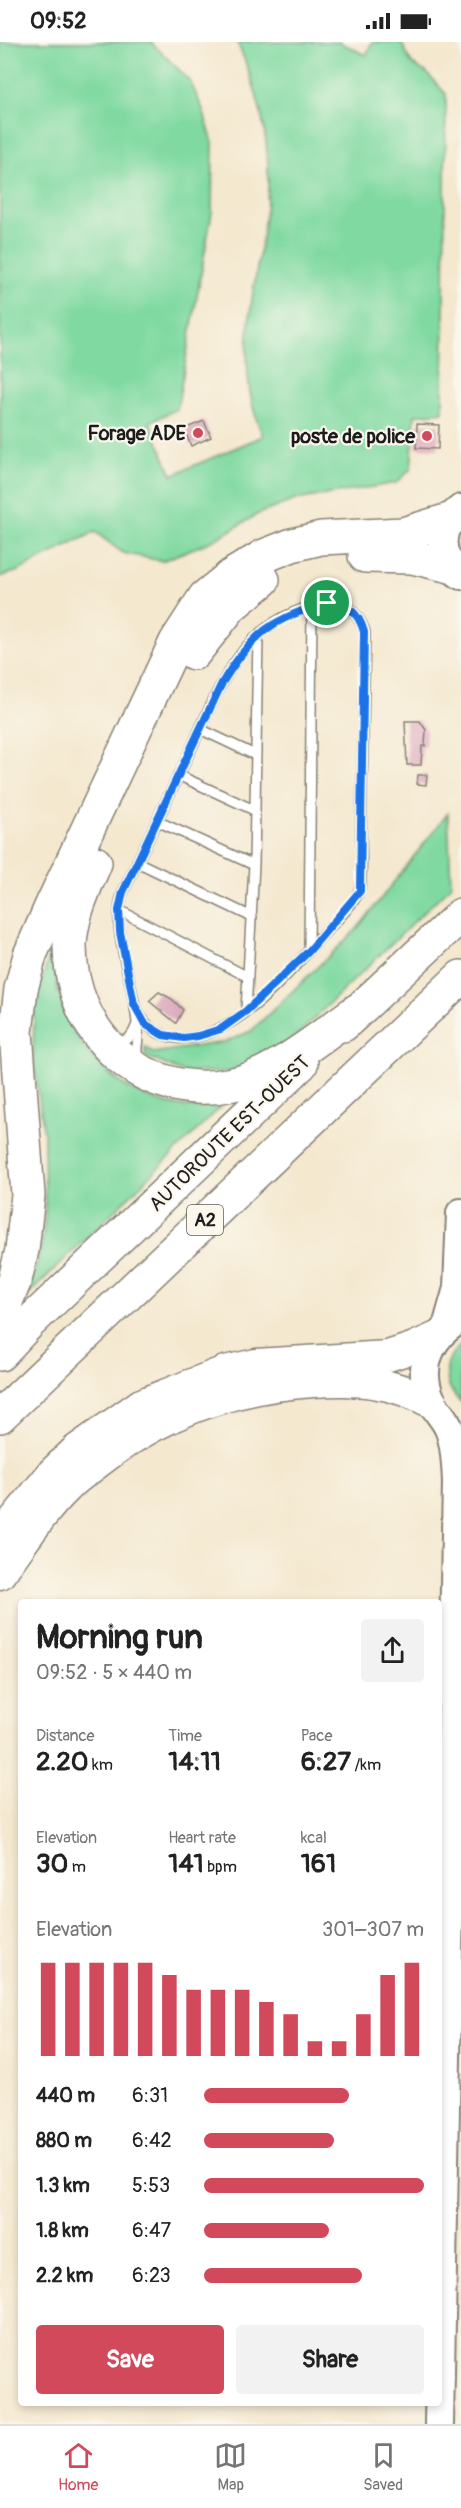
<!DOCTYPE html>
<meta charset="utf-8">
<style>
:root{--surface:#fff;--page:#f2f2f2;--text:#222;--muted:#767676;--line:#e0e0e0;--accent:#d1495b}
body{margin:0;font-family:Pangolin,sans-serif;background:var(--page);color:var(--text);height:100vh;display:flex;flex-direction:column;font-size:22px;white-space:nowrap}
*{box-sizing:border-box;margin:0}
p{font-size:20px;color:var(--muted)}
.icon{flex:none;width:33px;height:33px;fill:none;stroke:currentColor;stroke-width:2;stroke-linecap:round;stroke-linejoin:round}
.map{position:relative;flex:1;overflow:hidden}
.panel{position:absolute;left:18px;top:1557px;width:424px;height:807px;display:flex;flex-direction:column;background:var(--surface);border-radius:6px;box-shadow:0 3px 9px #0003}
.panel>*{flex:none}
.pin{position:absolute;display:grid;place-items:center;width:51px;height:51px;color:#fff;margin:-26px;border:3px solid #fff;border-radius:50%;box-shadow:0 2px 6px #0007}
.round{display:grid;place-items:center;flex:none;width:63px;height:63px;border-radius:6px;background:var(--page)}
.summary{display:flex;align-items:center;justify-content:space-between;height:102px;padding:0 18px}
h1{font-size:33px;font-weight:800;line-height:45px}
.figures{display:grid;grid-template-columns:repeat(3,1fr);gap:9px;height:102px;padding:6px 18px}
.figures div{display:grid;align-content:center}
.figures b{font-size:26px;font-weight:800}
.figures small{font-size:16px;font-weight:400}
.figures p{font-size:16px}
.chart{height:168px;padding:12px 18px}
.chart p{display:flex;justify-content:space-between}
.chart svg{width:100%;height:108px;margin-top:6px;stroke:var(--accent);stroke-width:6}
.button{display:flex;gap:12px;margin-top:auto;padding:12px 18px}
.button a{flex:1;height:69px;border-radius:6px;background:var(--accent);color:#fff;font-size:24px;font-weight:800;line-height:69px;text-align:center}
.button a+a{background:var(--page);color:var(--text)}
ul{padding:0 18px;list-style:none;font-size:20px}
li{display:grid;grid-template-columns:96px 72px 1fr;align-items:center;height:45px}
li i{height:15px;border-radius:8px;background:var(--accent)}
.status{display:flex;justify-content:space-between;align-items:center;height:42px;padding:0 30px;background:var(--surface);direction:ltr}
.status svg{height:16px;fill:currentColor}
.tabs{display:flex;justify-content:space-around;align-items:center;height:84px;border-top:2px solid var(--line);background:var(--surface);font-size:16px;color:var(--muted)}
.tabs a{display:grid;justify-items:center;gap:3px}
.tabs .selected{color:var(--accent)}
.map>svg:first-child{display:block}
.green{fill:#7fd9a0;stroke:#4e7a5e;stroke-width:1.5}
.building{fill:#ddabbe}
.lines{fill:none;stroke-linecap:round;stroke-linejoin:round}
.service-casing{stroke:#888276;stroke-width:12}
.primary-casing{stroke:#888276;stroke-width:32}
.trunk-casing{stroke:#888276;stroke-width:33}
.motorway-casing{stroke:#888276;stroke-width:36}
.service{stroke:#fff;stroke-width:9}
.primary{stroke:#fff;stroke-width:28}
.trunk{stroke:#fff;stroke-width:30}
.motorway{stroke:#fff;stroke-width:33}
.route-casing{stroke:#fff;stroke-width:12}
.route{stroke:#1a73e8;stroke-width:8}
.poi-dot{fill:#d1495b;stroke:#fbf7ec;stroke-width:2}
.labels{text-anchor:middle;stroke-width:4.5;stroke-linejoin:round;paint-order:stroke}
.shield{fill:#fbf7ec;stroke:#5f5e5a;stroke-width:1.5}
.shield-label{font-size:18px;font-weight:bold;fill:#1c1c1c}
.poi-label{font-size:20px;font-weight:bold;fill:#1c1c1c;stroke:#fbf7ec;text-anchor:end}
.street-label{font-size:20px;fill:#1c1c1c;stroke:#fbf7ec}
</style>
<div class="status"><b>09:52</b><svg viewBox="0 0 49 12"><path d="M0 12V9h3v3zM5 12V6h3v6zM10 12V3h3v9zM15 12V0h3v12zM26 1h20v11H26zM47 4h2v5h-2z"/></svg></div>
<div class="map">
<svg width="461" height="2382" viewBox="0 0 461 2382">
<rect width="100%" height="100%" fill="#fbf7ec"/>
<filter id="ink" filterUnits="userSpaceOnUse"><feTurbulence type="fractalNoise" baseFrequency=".0167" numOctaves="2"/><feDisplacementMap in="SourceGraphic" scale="12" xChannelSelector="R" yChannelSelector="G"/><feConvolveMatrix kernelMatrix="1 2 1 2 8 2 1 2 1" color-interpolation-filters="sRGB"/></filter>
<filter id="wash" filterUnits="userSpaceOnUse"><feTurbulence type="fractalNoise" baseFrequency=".008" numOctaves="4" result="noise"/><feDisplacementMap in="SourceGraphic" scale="24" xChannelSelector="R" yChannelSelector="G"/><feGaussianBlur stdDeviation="1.35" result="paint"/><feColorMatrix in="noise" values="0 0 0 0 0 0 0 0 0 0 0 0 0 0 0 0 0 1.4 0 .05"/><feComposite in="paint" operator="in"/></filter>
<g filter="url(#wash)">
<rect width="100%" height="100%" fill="#f4e8cf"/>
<!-- green -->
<path class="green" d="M 0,0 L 151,0 L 190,39 L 203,68 L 213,101 L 212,170 L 177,367 L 150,380 L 172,433 L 263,394 C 227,314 263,229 268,146 C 270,94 258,47 237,0 L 339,0 L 366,13 L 372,0 L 401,0 L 412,22 L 426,30 L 446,52 L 443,370 L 415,373 L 411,427 L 396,441 L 295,458 L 258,472 L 214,498 L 162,519 L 123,511 L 95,490 L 18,529 L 0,535 Z
M 448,771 L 451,844 L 298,992 L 262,1017 L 234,1030 L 182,1030 L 145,1014 L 145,1005 L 153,1011 L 225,1000 L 251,989 L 357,887 Z
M 61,880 C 58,903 53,930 59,953 C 74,1008 119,1053 175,1063 C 190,1066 206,1065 221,1065 L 29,1252 L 42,1200 L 45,1174 L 44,1092 L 33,1014 L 34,968 L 46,924 Z
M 461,1303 L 461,1360 C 443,1344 441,1318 461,1303 Z"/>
<g id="blocks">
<!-- building -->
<path class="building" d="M 204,379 L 211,395 L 191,404 L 184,387 Z
M 417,382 L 439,383 L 438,407 L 416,406 Z
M 405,679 L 420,679 L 426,688 L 425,704 L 422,704 L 421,723 L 407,723 Z
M 418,733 L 427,733 L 426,743 L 417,742 Z
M 159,950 L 172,957 L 183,968 L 176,981 L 149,959 Z"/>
</g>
</g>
<g filter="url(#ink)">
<use href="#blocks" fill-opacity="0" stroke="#888276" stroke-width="1.5"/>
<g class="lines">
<!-- service casing -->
<g class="service-casing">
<path id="service" d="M 200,687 L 255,713
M 178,733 L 254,768
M 157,779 L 254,823
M 137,820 L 252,875
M 119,868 L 248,935
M 309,909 L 312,565
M 134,962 C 143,982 155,994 177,996 C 231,1000 286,935 318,898 C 328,887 355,861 359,849 C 363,839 361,803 361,790 C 362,724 364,657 365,590 C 359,572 345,557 325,561 C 296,567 269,580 249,602 C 223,631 208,670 192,705 C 169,753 146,802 123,850 C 109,887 135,942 137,982 C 141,995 134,1006 138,1017
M 246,969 L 254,823 L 258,593
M 116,999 C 129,1000 133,993 137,982"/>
</g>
<!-- primary casing -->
<g class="primary-casing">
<path id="primary" d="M 461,467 C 437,484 436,516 461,533
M 447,1285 L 458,1246 L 461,1171
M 439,2382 L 457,1440 C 456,1423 456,1405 450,1389 C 446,1377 436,1369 431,1358 C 416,1325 430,1293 461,1277"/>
</g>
<!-- trunk casing -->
<g class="trunk-casing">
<path id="trunk" d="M 0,1495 L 53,1430 L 76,1408 L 141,1362 L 225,1329 L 256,1322 L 388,1314 L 412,1306 L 437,1295
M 0,1532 C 21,1504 41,1471 67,1446 C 75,1437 86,1430 95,1423 C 159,1372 231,1345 313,1340 C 358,1337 391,1339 432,1361"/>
</g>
<!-- motorway casing -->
<g class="motorway-casing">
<path id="motorway" d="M 365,514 L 412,515 L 450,524
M 194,611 L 231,564 L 263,538
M 95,821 C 84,847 71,874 70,903 C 69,992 143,1061 233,1042 C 276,1033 322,993 358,968
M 343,983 L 461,873
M 0,1274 L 15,1238 L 22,1208 L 28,1153 L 16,990 L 21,947 L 30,913 L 51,865 L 176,600 L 205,555 L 231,534 L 264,514 L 292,503 L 321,496 L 403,492 L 449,478
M 0,1312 L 29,1281 L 301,1022
M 0,1374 L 461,935"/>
</g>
<!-- service -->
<use href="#service" class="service"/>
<!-- primary -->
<use href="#primary" class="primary"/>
<!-- trunk -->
<use href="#trunk" class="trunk"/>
<!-- motorway -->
<use href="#motorway" class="motorway"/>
</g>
</g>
<g class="lines" filter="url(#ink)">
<!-- route casing -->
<g class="route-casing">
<path id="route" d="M 327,561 C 348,561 359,571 364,590 L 360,849 L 309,909 L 246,969 L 221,987 L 198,994 L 184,996 L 163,993 L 145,982 L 134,962 L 120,890 L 119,868 L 123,850 L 222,641 C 252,592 272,576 327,561 Z"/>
</g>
<!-- route -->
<use href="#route" class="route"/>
</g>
<!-- markers -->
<g class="poi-dot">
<circle cx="198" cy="391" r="6"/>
<circle cx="427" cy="394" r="6"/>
</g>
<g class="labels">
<!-- shield labels -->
<rect class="shield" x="187" y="1163" width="36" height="30" rx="4.5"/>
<g class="shield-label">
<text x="205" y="1184">A2</text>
</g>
<!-- poi labels -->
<g class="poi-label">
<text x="186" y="398">Forage ADE</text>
<text x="415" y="401">poste de police</text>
</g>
<!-- street labels -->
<g class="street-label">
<text transform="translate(229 1091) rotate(-44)" y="7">AUTOROUTE EST-OUEST</text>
</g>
</g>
</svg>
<div class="pin" style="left:327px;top:561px;background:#1e9e55"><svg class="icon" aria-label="arrive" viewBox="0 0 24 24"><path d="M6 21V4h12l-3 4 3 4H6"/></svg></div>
<section class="panel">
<div class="summary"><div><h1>Morning run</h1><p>09:52 · 5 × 440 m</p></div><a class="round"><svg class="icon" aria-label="share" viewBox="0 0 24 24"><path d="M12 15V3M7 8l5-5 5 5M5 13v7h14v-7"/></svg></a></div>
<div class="figures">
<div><p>Distance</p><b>2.20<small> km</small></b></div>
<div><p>Time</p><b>14:11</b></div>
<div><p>Pace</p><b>6:27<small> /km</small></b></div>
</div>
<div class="figures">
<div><p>Elevation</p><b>30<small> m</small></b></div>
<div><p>Heart rate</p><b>141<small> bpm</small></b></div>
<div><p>kcal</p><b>161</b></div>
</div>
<div class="chart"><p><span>Elevation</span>301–307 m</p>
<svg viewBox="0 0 160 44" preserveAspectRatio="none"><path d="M5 44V6M15 44V6M25 44V6M35 44V6M45 44V6M55 44V11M65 44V17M75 44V17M85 44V17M95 44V22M105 44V27M115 44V38M125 44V38M135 44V27M145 44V11M155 44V6"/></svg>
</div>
<ul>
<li><b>440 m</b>6:31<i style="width:66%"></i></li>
<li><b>880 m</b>6:42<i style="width:59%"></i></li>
<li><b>1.3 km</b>5:53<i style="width:100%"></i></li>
<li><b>1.8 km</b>6:47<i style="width:57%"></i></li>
<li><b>2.2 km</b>6:23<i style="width:72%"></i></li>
</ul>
<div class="button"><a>Save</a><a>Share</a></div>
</section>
</div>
<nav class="tabs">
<a class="selected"><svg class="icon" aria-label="home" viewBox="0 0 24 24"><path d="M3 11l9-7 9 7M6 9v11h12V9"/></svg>Home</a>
<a><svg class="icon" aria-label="map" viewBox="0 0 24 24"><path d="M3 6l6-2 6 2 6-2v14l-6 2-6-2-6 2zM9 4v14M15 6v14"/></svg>Map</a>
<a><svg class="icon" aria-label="saved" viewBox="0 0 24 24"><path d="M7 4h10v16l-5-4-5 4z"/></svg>Saved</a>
</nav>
